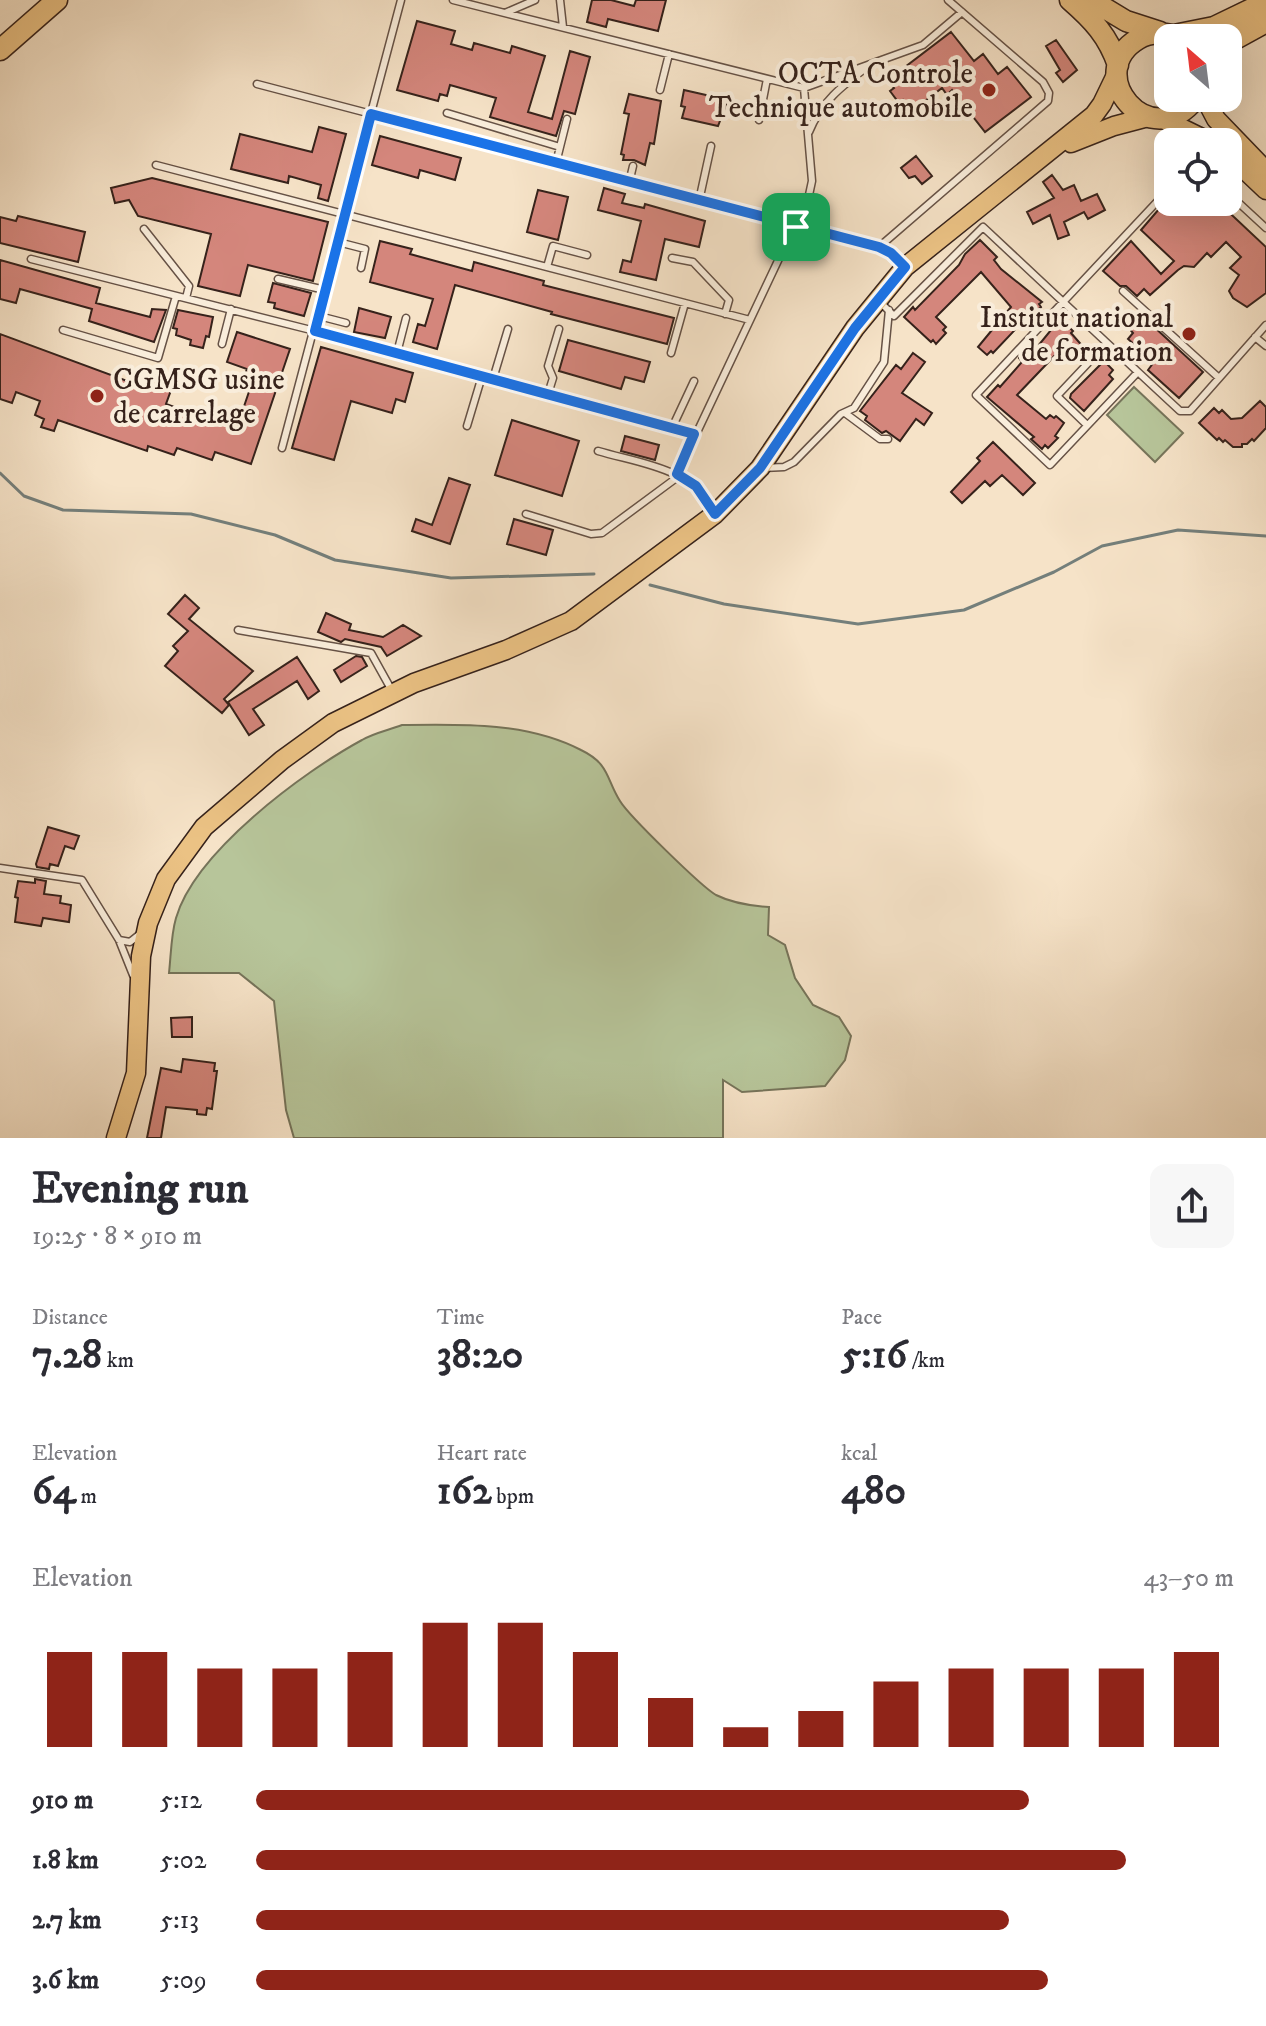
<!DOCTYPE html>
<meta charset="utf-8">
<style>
:root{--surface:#fff;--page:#f7f7f7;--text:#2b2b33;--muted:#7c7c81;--accent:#8f2418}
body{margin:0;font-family:"IM FELL DW Pica",serif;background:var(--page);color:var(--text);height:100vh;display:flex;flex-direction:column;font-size:30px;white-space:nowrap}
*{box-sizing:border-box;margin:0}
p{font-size:26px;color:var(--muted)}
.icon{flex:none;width:44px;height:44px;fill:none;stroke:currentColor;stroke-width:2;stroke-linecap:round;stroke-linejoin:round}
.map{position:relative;height:1138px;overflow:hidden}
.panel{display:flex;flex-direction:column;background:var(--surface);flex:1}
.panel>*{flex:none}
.needle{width:52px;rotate:332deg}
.buttons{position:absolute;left:1154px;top:24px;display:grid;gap:16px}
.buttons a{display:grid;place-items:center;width:88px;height:88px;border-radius:16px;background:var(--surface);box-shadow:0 8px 32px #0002;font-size:40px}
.pin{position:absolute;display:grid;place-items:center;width:68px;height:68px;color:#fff;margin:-34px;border-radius:16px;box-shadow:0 4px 12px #0006}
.round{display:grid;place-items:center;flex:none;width:84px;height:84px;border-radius:16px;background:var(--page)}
.overview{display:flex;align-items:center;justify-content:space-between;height:136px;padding:0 32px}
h1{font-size:44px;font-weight:700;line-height:60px}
.stats{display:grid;grid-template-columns:repeat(3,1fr);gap:12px;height:136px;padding:8px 32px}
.stats div{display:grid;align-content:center}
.stats b{font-size:40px;font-weight:700}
.stats small{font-size:22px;font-weight:400}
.stats p{font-size:22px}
.chart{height:224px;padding:16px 32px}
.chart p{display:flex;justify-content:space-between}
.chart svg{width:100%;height:144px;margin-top:8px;stroke:var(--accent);stroke-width:6}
ul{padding:0 32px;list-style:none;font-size:26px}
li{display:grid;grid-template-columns:128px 96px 1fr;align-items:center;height:60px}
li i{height:20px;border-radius:10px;background:var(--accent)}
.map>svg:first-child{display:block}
.green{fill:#b7c59a;stroke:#76745a;stroke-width:2}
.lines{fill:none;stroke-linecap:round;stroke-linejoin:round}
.stream{stroke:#747f7b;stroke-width:3}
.building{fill:#d4867c;stroke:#36221b;stroke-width:2}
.service-casing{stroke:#665246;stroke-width:9}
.primary-casing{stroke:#36221b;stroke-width:21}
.trunk-casing{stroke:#36221b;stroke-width:23}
.service{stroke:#f9eddb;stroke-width:6}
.primary{stroke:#ebc284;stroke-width:18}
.trunk{stroke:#ebc284;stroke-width:20}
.route-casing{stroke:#fff;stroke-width:16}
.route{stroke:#1a73e8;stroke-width:10}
.poi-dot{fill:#8f2418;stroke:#f9eddb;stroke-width:3}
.labels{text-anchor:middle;stroke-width:8;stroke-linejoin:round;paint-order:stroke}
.poi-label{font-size:30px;fill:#36221b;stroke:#f9eddb;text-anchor:end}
</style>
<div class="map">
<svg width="1266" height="1138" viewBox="0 0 1266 1138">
<rect width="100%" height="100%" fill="#f6e3c8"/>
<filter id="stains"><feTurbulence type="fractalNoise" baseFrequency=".0025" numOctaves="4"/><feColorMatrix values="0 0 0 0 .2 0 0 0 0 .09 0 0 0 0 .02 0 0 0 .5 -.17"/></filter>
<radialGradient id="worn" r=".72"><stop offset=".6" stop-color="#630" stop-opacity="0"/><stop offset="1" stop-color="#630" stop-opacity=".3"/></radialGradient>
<!-- green -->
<path class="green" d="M 1134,387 L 1183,433 L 1155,462 L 1107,415 Z
M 402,725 C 462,724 527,722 581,750 C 610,764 606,779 620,801 C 629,816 702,887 716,895 C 732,903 752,906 769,907 L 768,935 L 785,945 L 795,978 L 813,1005 L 839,1017 L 851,1036 L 845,1060 L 825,1086 L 742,1092 L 723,1080 L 723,1138 L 294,1138 L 286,1110 L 274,1001 L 239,973 L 169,973 C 171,955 171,935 176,918 C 195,852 303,772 362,740 C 374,733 389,730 402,725 Z"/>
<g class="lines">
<!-- stream -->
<path class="stream" d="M 0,473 L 24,496 L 63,510 L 191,514 L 275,535 L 335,560 L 451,578 L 594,574
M 650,585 L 724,604 L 858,624 L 964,610 L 1054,572 L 1102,546 L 1178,530 L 1266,536"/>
</g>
<!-- building -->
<path class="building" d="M 592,0 L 611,0 L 634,6 L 636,0 L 666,0 L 658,31 L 608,19 L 606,27 L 587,22 Z
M 417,21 L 455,31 L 451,44 L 472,50 L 474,43 L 510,53 L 512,46 L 545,56 L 528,112 L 552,119 L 570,51 L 590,57 L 575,114 L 564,111 L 556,136 L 490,117 L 496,98 L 450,85 L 447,96 L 440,94 L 438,101 L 397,90 Z
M 951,32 L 974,61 L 983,54 L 998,74 L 1007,67 L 1031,97 L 985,132 L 952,90 L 947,95 L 942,88 L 912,111 L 903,100 L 899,103 L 890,91 L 894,88 L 888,80 Z
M 1056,40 L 1077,70 L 1063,82 L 1056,73 L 1060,70 L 1046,46 Z
M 684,90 L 728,100 L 718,126 L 682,118 L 685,107 L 681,106 Z
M 629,94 L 661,101 L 654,144 L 650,143 L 645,165 L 634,160 L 623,160 L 624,155 L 621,154 L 629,114 L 624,113 Z
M 319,127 L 346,134 L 328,201 L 318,198 L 321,185 L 289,176 L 288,183 L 231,169 L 240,134 L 312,152 Z
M 380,136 L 461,158 L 455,180 L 420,170 L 418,178 L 372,165 Z
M 916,156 L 932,176 L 922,184 L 915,176 L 909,178 L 901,168 Z
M 1052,175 L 1063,190 L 1074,185 L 1081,201 L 1097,194 L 1105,210 L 1088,219 L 1084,212 L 1064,222 L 1069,235 L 1058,239 L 1050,215 L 1033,224 L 1027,212 L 1054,198 L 1043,182 Z
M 152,178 L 328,222 L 313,281 L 248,265 L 240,296 L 198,286 L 211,234 L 138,216 L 129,200 L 115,203 L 111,188 Z
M 604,188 L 625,194 L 622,203 L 644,208 L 645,204 L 705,221 L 699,247 L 665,239 L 656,280 L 620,272 L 623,260 L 631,262 L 641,221 L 598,210 Z
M 538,190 L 568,197 L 558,240 L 527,232 Z
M 1165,202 L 1218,202 L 1266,247 L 1266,293 L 1247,307 L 1233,298 L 1229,291 L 1239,275 L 1230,268 L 1241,257 L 1226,242 L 1211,257 L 1207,253 L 1194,267 L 1184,266 L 1178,270 L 1150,295 L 1144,289 L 1137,296 L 1126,286 L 1120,286 L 1103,271 L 1131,241 L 1161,274 L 1174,261 L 1141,230 Z
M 18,216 L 85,232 L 78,262 L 0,243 L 0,217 L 16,221 Z
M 980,240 L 997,257 L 994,260 L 1001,269 L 1042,302 L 1039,304 L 1041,307 L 1032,316 L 1030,314 L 993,353 L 991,351 L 987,355 L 978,347 L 1011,307 L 981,272 L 936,317 L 946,327 L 943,330 L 946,333 L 936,344 L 933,340 L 931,342 L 904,317 L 913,307 L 915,310 L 959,265 L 965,254 Z
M 380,241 L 412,249 L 410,254 L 472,271 L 474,262 L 544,281 L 543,285 L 674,318 L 667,344 L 551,314 L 552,312 L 455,285 L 437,349 L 413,342 L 418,324 L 425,326 L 433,299 L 370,282 Z
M 0,260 L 100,288 L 96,303 L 150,317 L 152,309 L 166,310 L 154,342 L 89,321 L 92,309 L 20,289 L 16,303 L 0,299 Z
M 273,283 L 311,293 L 304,316 L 274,308 L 275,303 L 268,302 Z
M 359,308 L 391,317 L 385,338 L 354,332 Z
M 178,310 L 213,317 L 209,337 L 206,336 L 203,348 L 190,345 L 191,340 L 176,335 L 177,329 L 173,328 Z
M 1140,314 L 1203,372 L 1179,398 L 1148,370 L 1154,362 L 1128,339 L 1133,333 L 1128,327 Z
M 1060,319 L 1073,331 L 1071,333 L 1085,349 L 1077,357 L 1075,355 L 1072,357 L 1062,348 L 1017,395 L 1046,419 L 1050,415 L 1054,418 L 1056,416 L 1064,423 L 1055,436 L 1058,438 L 1048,448 L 1045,445 L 1042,449 L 1031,439 L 1034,437 L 987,397 L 998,385 L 1000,387 L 1022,362 L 1019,358 L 1024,352 L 1029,357 Z
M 237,332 L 290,349 L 251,464 L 215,452 L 212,460 L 177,448 L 174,455 L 148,446 L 147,451 L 58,420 L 54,431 L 41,427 L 44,419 L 35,415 L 40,401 L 16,392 L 12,403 L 0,399 L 0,334 L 146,388 L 152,374 L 174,382 L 166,404 L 216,422 L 217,417 L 238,424 L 254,377 L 245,374 L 247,369 L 227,362 Z
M 568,340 L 650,362 L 644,382 L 625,377 L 621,389 L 559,371 Z
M 321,347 L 413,373 L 405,402 L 396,399 L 392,413 L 351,401 L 334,460 L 292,448 Z
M 913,353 L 925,362 L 902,393 L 932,413 L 924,425 L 916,419 L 900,441 L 886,431 L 882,433 L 865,420 L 867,416 L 860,411 L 896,365 L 901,369 Z
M 1104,361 L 1113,370 L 1109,375 L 1113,379 L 1084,411 L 1070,398 L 1071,394 Z
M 1260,401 L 1266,407 L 1266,428 L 1254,441 L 1252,439 L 1247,444 L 1242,444 L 1242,447 L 1233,447 L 1225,440 L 1223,442 L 1219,438 L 1217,440 L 1199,423 L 1214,408 L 1219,413 L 1222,410 L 1231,419 L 1242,418 Z
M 512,420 L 579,441 L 562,496 L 495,475 Z
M 625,436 L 659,445 L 655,460 L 621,451 Z
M 993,442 L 1035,483 L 1023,495 L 1002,475 L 990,486 L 985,481 L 962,503 L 951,492 L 980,461 L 977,458 Z
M 449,478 L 470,485 L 450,544 L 412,531 L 416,519 L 432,525 Z
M 514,519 L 553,530 L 546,555 L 507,544 Z
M 185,595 L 199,608 L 189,619 L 253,671 L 224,699 L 229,705 L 222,713 L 165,666 L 178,651 L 173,646 L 188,631 L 168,614 Z
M 326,613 L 351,624 L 349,630 L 383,637 L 403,625 L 421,636 L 387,656 L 381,647 L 345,639 L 341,642 L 318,632 Z
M 356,656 L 362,657 L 367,666 L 341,682 L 334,670 Z
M 297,657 L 319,691 L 308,699 L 297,681 L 253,709 L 264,725 L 249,735 L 228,702 Z
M 48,827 L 79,836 L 74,849 L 65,846 L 58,866 L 50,864 L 49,869 L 37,867 L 36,864 Z
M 35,879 L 46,881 L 44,894 L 61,896 L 60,903 L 71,905 L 69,922 L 43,918 L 41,926 L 15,922 L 18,898 L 15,897 L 18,881 L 35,883 Z
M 192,1017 L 192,1037 L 172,1037 L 171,1018 Z
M 183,1059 L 215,1063 L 214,1071 L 217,1071 L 212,1109 L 207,1108 L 206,1115 L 197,1114 L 197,1110 L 166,1107 L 161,1138 L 147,1138 L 161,1068 L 181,1072 Z"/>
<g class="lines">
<!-- service casing -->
<g class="service-casing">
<path id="service" d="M 453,0 L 804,88 L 923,45 L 962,12
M 560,0 L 563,27
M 505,13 L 535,0
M 257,84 L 879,247 L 891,253 L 902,265
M 660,90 L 669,54
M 447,113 L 560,147
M 759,120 L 767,79
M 809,132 C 821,102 842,86 867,67
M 556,163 L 567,119
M 156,165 L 750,320
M 629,183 L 633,166
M 1228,193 L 1266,228
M 699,201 L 711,146
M 144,229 L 189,286 L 186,298
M 338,242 L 365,249 L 361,268
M 879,247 L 1048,101 L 1049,93 L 1043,82 L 948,0
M 672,258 L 693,262 L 729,300 L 725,314
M 31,259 L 315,331 L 694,434
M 547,267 L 553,246 L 587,255
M 278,279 L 325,290
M 1123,291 L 1219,378
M 879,301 L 894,316 L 983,227 L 1138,372 L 1050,465 L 976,395 L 1168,190
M 319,316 L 346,323
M 63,330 L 158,358 L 176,296
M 1255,337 L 1266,346
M 222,344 L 231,309
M 397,353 L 406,318
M 671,353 L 685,303
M 1138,372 L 1180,411 L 1190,411 L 1266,325
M 493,379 L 508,329
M 548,394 L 553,378 L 548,366 L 559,329
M 845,413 L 880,439 L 888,439
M 1087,425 L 1057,396 L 1107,343
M 467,426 L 482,376
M 672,428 L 694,381
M 282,448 L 401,0
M 598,451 C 642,464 690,467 714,511
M 763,468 L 784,467 L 794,462 L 841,414 L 854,408 L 884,362 L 889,310
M 526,514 L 591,534 L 602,533 L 675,479 L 809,195 L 812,181 L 804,88
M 238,630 L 371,653 L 391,689
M 0,868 L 82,880 L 119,940 L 133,975
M 119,940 L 130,942 L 140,934"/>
</g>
<!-- primary casing -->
<g class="primary-casing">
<path id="primary" d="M 1205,98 L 1216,119 L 1266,171
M 1163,119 L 1210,142
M 1071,143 L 1114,126 L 1148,117
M 1228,154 L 1266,190
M 116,1138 L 136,1073 L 141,956 L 148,923 L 166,879 L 204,827 L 282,760 L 333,723 L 414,683 L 506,650 L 571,621 L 715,514 L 760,468 L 855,328 L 905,267 L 1094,115 L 1102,104 L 1117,73"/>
</g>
<!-- trunk casing -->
<g class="trunk-casing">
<path id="trunk" d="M 1070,0 C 1093,20 1108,36 1118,65
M 1091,0 L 1126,21 L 1160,32
M 1174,35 L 1214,27 L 1266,2
M 1179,38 C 1166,32 1150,32 1138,39 C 1081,73 1150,157 1196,98
M 1228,43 L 1266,22
M 0,50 L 57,0"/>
</g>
<!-- service -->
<use href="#service" class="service"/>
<!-- primary -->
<use href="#primary" class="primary"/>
<!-- trunk -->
<use href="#trunk" class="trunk"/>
</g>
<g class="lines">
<!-- route casing -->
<g class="route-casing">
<path id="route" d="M 371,114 L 879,247 L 891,253 L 905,267 L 855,328 L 760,468 L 715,514 L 696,486 L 677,474 L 694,434 L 315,331 Z"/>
</g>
<!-- route -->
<use href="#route" class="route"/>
</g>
<!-- markers -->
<g class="poi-dot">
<circle cx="989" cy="90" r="8"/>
<circle cx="1189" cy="334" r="8"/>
<circle cx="97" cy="396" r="8"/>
</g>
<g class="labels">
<!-- poi labels -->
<g class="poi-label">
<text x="973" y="83">OCTA Controle<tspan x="973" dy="34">Technique automobile</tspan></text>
<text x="1173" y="327">Institut national<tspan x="1173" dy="34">de formation</tspan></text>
<text x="113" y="389" text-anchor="start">CGMSG usine<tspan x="113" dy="34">de carrelage</tspan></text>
</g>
</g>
<rect width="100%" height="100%" filter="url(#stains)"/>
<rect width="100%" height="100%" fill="url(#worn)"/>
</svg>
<div class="buttons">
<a><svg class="needle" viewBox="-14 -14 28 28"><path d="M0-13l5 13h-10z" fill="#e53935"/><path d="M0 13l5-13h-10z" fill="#7c7c81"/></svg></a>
<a><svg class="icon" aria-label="locate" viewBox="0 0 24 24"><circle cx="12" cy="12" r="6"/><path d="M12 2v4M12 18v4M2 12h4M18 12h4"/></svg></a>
</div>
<div class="pin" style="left:796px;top:227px;background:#1e9e55"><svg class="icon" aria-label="arrive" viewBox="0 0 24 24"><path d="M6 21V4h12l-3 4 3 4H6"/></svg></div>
</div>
<section class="panel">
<div class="overview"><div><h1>Evening run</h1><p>19:25 · 8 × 910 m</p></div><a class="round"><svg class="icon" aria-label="share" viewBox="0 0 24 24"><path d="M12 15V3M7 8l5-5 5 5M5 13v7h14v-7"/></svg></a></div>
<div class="stats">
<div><p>Distance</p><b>7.28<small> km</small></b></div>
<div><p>Time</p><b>38:20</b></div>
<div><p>Pace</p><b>5:16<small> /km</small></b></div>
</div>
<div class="stats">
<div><p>Elevation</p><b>64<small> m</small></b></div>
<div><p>Heart rate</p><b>162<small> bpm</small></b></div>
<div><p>kcal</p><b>480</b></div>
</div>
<div class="chart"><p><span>Elevation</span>43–50 m</p>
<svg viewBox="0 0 160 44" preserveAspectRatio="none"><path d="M5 44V15M15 44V15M25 44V20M35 44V20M45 44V15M55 44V6M65 44V6M75 44V15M85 44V29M95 44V38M105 44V33M115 44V24M125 44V20M135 44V20M145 44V20M155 44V15"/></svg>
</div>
<ul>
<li><b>910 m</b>5:12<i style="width:79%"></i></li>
<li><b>1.8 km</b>5:02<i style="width:89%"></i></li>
<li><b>2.7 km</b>5:13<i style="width:77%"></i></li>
<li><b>3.6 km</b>5:09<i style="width:81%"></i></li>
</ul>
</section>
